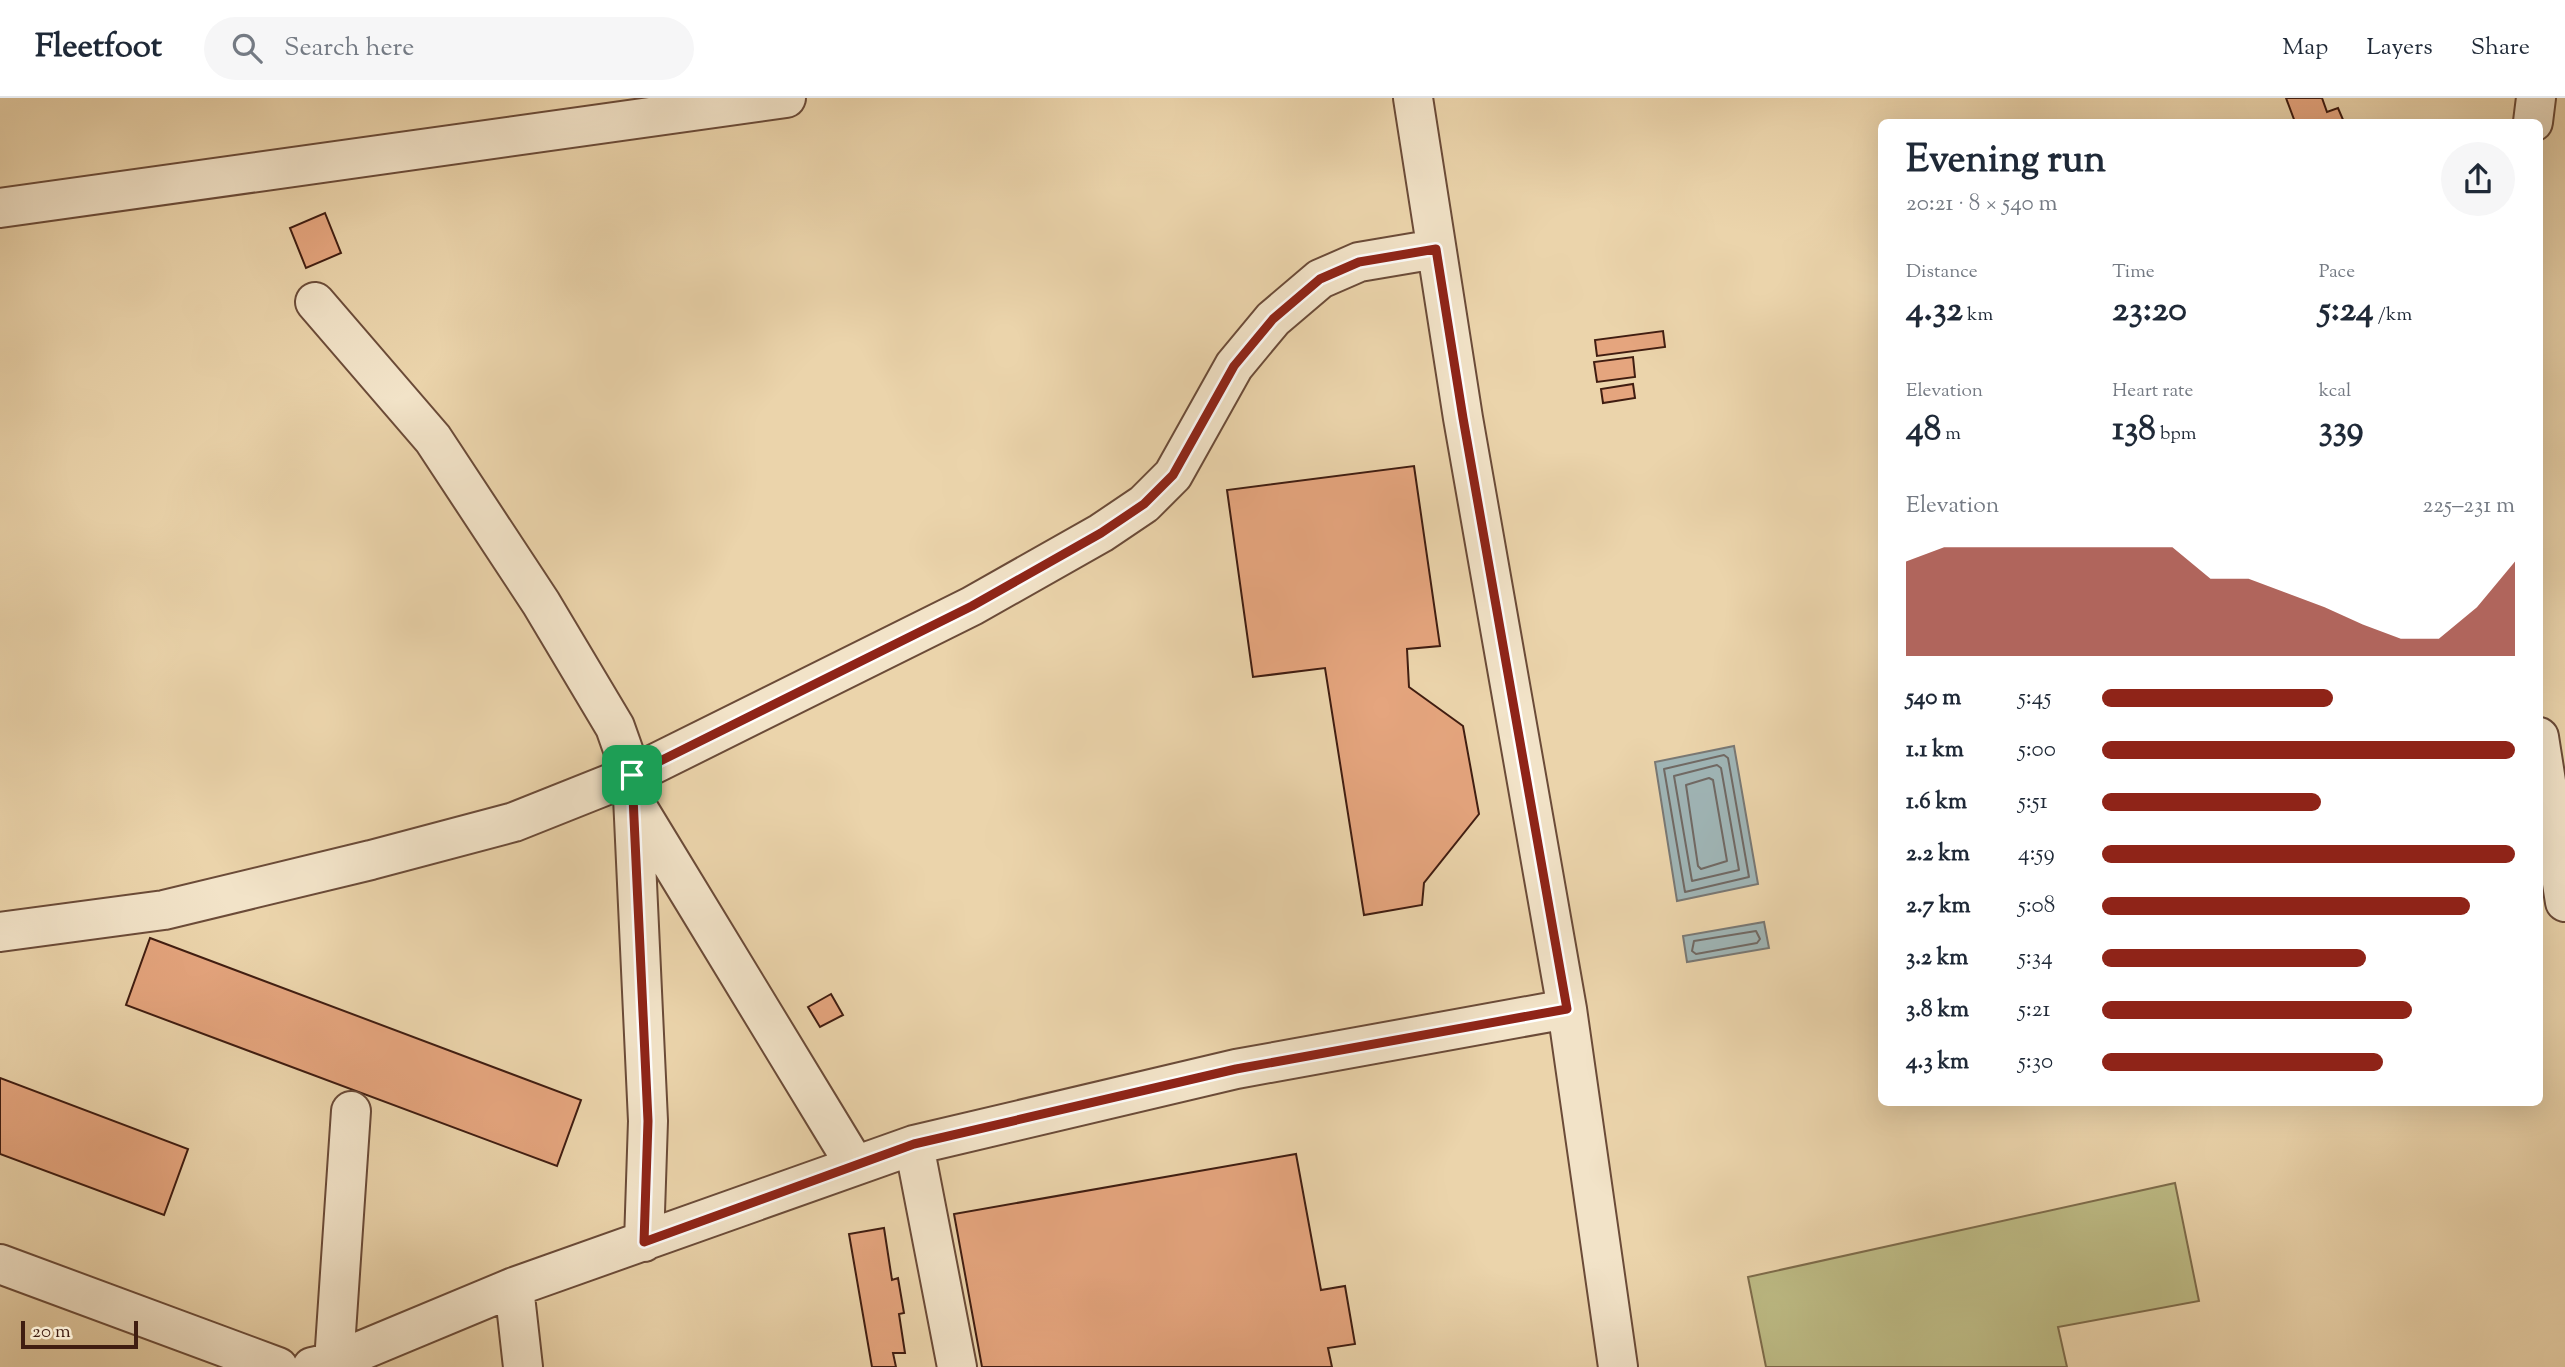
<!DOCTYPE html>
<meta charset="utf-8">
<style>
:root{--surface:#fff;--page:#f6f6f7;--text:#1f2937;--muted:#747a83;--line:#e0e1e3;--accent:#8f2418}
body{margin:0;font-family:"Sorts Mill Goudy",serif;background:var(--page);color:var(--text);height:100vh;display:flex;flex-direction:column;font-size:26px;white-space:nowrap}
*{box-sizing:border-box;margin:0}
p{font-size:23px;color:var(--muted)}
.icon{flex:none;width:38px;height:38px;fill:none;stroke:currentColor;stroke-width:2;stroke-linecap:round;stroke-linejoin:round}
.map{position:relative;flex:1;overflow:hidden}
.panel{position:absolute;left:1878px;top:21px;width:665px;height:987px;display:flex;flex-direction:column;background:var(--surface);border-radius:10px;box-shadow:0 7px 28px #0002}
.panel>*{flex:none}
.scale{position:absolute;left:21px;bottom:18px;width:117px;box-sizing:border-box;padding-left:7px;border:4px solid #401d11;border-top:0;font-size:19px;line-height:24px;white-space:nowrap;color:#401d11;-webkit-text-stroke:5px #f2e3c8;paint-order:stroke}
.pin{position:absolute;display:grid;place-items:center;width:60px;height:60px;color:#fff;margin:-30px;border-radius:14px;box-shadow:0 4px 10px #0006}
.round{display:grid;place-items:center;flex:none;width:74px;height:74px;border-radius:37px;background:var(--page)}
.headline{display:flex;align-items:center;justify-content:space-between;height:119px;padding:0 28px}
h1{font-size:38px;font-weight:700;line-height:52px}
.metrics{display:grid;grid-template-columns:repeat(3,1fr);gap:10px;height:119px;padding:7px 28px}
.metrics div{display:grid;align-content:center}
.metrics b{font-size:35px;font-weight:700}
.metrics small{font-size:19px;font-weight:400}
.metrics p{font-size:19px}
.chart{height:196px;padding:14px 28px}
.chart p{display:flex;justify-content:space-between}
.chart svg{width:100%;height:126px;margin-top:7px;fill:var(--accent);opacity:.7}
ul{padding:0 28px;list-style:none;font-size:23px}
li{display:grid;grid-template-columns:112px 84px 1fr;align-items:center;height:52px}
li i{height:18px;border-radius:9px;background:var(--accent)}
header{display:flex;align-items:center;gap:42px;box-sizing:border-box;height:98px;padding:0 35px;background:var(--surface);border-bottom:2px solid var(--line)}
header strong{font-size:33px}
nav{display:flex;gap:38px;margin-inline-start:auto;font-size:24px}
.search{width:490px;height:63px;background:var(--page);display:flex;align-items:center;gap:18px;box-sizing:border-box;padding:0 24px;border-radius:38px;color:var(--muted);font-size:26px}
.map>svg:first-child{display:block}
.green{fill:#bdbb85;stroke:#7e6c4b;stroke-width:2}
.water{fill:#9fb5b6;stroke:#797874;stroke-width:2}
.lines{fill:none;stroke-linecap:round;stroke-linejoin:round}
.shore{stroke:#706964;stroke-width:2}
.building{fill:#e5a57e;stroke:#401d11;stroke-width:2}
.minor-casing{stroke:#6b4b38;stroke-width:42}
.minor{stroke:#f2e3c8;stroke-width:38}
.route-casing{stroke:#fff;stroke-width:14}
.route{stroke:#8f2418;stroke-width:9}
</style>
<header>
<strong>Fleetfoot</strong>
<div class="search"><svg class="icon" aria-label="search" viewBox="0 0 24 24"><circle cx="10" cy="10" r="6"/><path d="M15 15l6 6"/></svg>Search here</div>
<nav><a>Map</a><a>Layers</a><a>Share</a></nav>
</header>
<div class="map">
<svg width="2565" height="1269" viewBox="0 0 2565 1269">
<rect width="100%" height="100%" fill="#ebd4ab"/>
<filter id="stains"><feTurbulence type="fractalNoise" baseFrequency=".00286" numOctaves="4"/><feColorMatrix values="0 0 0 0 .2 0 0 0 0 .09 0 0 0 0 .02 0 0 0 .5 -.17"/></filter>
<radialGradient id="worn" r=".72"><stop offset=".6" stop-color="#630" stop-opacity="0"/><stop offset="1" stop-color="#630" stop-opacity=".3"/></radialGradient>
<!-- green -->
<path class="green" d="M 2175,1085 L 2199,1203 L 2058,1229 L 2067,1269 L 1766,1269 L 1748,1179 Z"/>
<!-- water -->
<path class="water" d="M 1734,648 L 1758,786 L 1677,803 L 1655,664 Z
M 1764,824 L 1769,850 L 1687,864 L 1683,838 Z"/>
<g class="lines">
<!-- shore -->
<path class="shore" d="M 1724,657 L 1728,660 L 1749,779 L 1685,794 L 1664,671 Z
M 1717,667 L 1721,670 L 1739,772 L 1692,783 L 1674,678 Z
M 1709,680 L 1713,682 L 1727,763 L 1701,771 L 1698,768 L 1686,687 Z
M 1756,833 L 1760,841 L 1757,845 L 1696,856 L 1692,853 L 1694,843 Z"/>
</g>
<!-- building -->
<path class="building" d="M 2286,0 L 2322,0 L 2327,14 L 2338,10 L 2344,24 L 2295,24 Z
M 325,115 L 341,155 L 306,170 L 290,130 Z
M 1663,233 L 1665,249 L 1597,258 L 1595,242 Z
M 1633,259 L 1635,279 L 1597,284 L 1594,264 Z
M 1633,286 L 1635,300 L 1603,305 L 1601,291 Z
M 1414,368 L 1440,548 L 1407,551 L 1409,589 L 1463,628 L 1479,716 L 1424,785 L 1422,807 L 1364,817 L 1325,570 L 1253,579 L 1227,392 Z
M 150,840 L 581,1002 L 557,1068 L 126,907 Z
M 831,896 L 843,917 L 820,929 L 808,909 Z
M 0,980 L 188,1051 L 164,1117 L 0,1056 Z
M 1296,1056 L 1321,1192 L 1345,1188 L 1355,1246 L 1328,1250 L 1332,1269 L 982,1269 L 954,1116 Z
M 884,1130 L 892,1182 L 898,1180 L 904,1215 L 899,1216 L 905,1255 L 893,1255 L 896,1269 L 872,1269 L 849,1136 Z"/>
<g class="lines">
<!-- minor casing -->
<g class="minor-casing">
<path id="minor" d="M 1413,0 L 1463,320 L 1567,911 L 1618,1269
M 2533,24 L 2536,0
M 0,110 L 786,0
M 315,204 L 433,341 L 541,505 L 615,629 L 632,677 L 648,1023 L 644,1144
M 2539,639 L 2565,804
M 636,707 L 855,1067
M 0,834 L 164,812 L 371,762 L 514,724 L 632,677 L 972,508 L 1101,435 L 1144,406 L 1173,377 L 1234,268 L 1273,221 L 1320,181 L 1359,164 L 1436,151
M 914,1047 L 957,1269
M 0,1166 L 278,1269
M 514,1189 L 523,1269
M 334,1264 L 351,1013
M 312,1269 L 334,1264 L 514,1189 L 914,1047 L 1236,971 L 1567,911"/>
</g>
<!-- minor -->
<use href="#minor" class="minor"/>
</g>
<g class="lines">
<!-- route casing -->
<g class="route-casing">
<path id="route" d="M 1436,151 L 1463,320 L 1567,911 L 1236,971 L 914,1046 L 644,1144 L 648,1023 L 632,677 L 972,508 L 1101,435 L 1144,406 L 1173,377 L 1234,268 L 1273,221 L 1320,181 L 1359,164 Z"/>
</g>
<!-- route -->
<use href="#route" class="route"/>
</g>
<rect width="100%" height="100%" filter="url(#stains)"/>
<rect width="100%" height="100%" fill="url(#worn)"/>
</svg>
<div class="scale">20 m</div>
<div class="pin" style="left:632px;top:677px;background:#1e9e55"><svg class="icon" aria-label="arrive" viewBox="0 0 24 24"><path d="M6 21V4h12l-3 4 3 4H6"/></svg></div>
<section class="panel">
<div class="headline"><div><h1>Evening run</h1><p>20:21 · 8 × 540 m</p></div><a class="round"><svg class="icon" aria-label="share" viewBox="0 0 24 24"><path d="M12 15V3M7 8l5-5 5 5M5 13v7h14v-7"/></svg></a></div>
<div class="metrics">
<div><p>Distance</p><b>4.32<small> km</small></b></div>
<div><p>Time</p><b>23:20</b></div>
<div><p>Pace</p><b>5:24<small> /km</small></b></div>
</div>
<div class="metrics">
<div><p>Elevation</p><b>48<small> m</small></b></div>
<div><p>Heart rate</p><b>138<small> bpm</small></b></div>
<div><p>kcal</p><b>339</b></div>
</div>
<div class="chart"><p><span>Elevation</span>225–231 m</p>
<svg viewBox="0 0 160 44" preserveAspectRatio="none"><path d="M0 44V11L10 6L20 6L30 6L40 6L50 6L60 6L70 6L80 17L90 17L100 22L110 27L120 33L130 38L140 38L150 27L160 11V44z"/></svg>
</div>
<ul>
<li><b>540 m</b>5:45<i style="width:56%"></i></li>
<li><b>1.1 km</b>5:00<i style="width:100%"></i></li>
<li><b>1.6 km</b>5:51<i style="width:53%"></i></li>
<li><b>2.2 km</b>4:59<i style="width:100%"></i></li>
<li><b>2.7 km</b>5:08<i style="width:89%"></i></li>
<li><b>3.2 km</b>5:34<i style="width:64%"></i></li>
<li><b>3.8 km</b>5:21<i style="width:75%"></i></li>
<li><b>4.3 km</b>5:30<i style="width:68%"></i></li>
</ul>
</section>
</div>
